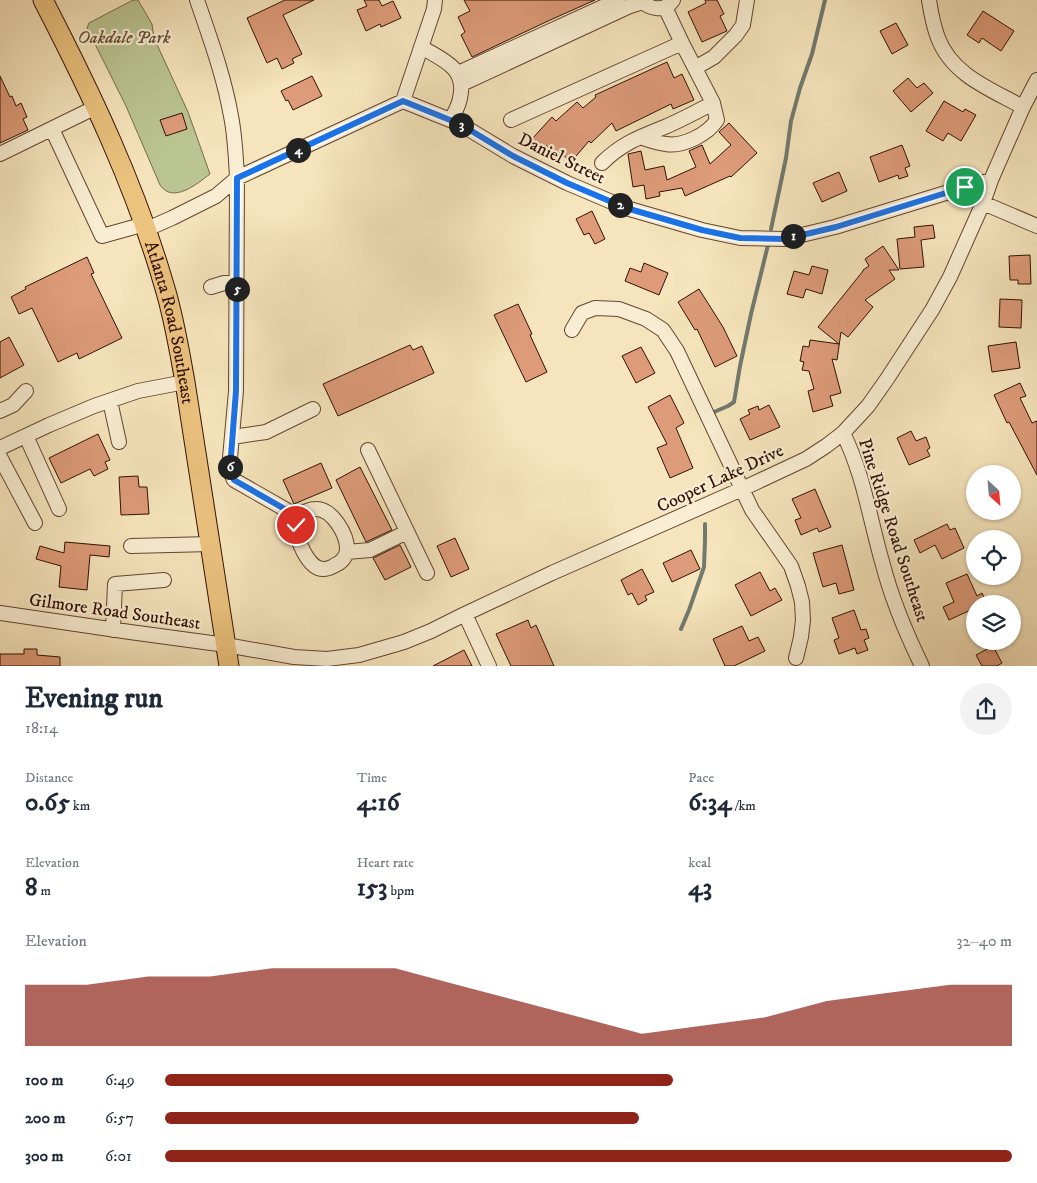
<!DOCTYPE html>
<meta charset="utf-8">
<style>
:root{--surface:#fff;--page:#f2f2f3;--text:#1f2937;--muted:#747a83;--accent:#8f2418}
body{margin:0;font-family:"IM FELL DW Pica",serif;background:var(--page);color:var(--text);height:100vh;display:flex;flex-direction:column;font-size:19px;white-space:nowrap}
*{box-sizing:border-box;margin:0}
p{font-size:16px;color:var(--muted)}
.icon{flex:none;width:28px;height:28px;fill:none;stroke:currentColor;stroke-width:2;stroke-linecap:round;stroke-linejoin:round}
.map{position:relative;height:666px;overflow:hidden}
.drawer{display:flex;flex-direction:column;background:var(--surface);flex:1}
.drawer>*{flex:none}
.needle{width:32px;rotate:154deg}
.buttons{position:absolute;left:966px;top:465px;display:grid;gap:10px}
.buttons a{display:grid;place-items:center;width:55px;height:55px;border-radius:50%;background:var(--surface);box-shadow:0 1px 4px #0004;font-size:25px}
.pin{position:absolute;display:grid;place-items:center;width:42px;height:42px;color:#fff;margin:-21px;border:2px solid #fff;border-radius:50%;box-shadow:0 1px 5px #0007}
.km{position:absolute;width:25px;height:25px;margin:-12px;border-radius:50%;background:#222;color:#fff;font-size:14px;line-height:25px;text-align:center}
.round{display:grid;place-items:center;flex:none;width:52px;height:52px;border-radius:26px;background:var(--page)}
.summary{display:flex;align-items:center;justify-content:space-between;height:85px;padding:0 25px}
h1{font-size:28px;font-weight:800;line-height:38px}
.stats{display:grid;grid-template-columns:repeat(3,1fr);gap:8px;height:85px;padding:5px 25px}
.stats div{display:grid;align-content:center}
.stats b{font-size:25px;font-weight:800}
.stats small{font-size:14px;font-weight:400}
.stats p{font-size:14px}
.chart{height:140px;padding:10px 25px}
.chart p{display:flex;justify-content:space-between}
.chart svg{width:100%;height:90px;margin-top:5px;fill:var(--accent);opacity:.7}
ul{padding:0 25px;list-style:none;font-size:16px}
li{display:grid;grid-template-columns:80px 60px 1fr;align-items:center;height:38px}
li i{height:12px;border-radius:6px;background:var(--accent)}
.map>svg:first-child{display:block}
.green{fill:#bac592;stroke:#766a4a}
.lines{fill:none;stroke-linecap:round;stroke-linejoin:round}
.stream{stroke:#72796d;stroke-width:4}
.building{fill:#dd9b79;stroke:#321003}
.minor-casing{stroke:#634531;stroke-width:16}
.major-casing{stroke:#321003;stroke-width:21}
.minor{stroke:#f9eed3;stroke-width:14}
.major{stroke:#ebc27e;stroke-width:19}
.route-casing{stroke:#fff;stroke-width:10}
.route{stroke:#1a73e8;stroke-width:6}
.labels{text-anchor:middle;stroke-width:4.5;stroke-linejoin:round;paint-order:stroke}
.park-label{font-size:18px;font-style:italic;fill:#624f35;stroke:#f9eed3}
.street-label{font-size:18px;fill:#321003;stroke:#f9eed3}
</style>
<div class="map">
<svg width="1037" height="666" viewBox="0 0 1037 666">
<rect width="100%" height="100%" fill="#f6e5bc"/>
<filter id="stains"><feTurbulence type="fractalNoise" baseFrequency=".004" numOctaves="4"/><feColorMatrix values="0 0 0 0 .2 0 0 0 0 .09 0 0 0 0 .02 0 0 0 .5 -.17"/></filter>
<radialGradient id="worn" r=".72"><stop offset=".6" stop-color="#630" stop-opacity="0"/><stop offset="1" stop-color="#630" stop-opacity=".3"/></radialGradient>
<!-- green -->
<path class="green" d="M 133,0 L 138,0 L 152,24 L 154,38 L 188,112 L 210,174 C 197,184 173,204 160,185 L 126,106 L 87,28 L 89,23 Z"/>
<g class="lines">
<!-- stream -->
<path class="stream" d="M 771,229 L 786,158 L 791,121 L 800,88 L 812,54 L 825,0
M 714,412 L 728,406 L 734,402 L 740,366 L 751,314 L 768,245
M 681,629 L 689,610 L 704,567 L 705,540 L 705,524"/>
</g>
<!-- building -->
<path class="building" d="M 285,0 L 314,0 L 283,15 L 302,54 L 292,59 L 294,63 L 282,69 L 277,58 L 267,63 L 247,18 Z
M 364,0 L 379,0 L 382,6 L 393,1 L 401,18 L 381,27 L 380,24 L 366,31 L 357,10 L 367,6 Z
M 464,0 L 595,0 L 548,21 L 472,57 L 461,35 L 465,32 L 458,17 L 470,11 Z
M 705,0 L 717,0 L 724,14 L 720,16 L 727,31 L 702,42 L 688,12 L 706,3 Z
M 983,11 L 1014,31 L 1001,51 L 982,38 L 979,43 L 967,35 Z
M 896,23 L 908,45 L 892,54 L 880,31 Z
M 667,62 L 674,78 L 682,74 L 694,100 L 673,109 L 671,104 L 616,131 L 612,123 L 591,143 L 589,141 L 571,162 L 560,152 L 557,156 L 546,145 L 542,150 L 531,140 L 552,117 L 556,121 L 577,102 L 583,108 L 596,97 L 595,95 Z
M 0,76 L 10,97 L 12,96 L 16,106 L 21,103 L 27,117 L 23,119 L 28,130 L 0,143 Z
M 312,76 L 322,96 L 293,110 L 288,100 L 286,101 L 281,91 Z
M 908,78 L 917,88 L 924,83 L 933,93 L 911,112 L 893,91 Z
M 944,101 L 963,112 L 965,109 L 976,115 L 961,141 L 948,133 L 943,141 L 926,131 Z
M 182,113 L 187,129 L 166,136 L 160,120 Z
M 729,123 L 757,153 L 731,177 L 730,176 L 685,196 L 682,188 L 659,192 L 660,196 L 646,199 L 644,185 L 633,187 L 628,154 L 641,151 L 645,170 L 664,166 L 667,180 L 696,167 L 689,151 L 702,145 L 710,164 L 731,145 L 719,132 Z
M 902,145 L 910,166 L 905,168 L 908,176 L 899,179 L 898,175 L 879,182 L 870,157 Z
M 839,172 L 847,191 L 822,202 L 813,183 Z
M 592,211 L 605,239 L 595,244 L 589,233 L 584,235 L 576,219 Z
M 933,225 L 935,238 L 921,240 L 924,267 L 900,269 L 897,239 L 915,237 L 914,227 Z
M 883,246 L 899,270 L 889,270 L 895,279 L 865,300 L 873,307 L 848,337 L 841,332 L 837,360 L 832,359 L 841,393 L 830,396 L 833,406 L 813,412 L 808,391 L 814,389 L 809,371 L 802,370 L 804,362 L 800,361 L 803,346 L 809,347 L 810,340 L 839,344 L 818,327 L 863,271 L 863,270 L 869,266 L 865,259 Z
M 1030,255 L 1031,284 L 1018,284 L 1018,280 L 1010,280 L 1009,256 Z
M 87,257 L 94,273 L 91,274 L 122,338 L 79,359 L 77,353 L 58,362 L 32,308 L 19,314 L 11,297 L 26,289 L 25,287 Z
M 644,263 L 668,273 L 659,295 L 625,281 L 630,268 L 641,272 Z
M 812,266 L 828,270 L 822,294 L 806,289 L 803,298 L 787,294 L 794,271 L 809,275 Z
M 699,289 L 723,327 L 737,356 L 715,367 L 697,329 L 695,330 L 678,302 Z
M 1000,299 L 1022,300 L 1021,328 L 999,327 Z
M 518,304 L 532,334 L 530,335 L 547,372 L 526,382 L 494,315 Z
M 9,337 L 24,365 L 0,378 L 0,342 Z
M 1016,342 L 1020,368 L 992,372 L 988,346 Z
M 410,345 L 413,350 L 422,346 L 434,373 L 338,416 L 323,384 Z
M 641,347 L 655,373 L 636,383 L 622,356 Z
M 1020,383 L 1026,396 L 1020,398 L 1032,423 L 1037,421 L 1037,475 L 1009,422 L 1007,423 L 994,395 Z
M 670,395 L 684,423 L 676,428 L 693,468 L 670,478 L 657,448 L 667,444 L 648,407 Z
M 769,405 L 780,427 L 750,440 L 740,419 L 750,414 L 748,410 L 758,406 L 759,410 Z
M 911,431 L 916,441 L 926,437 L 930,448 L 927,450 L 930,456 L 909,465 L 897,438 Z
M 98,434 L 110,460 L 105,462 L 108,469 L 94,476 L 90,469 L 61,483 L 49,458 Z
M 321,463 L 332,488 L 294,504 L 283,480 Z
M 360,467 L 392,530 L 368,541 L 366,542 L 336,480 Z
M 138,476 L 139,487 L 147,487 L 149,514 L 121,515 L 119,477 Z
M 815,489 L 831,527 L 819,532 L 817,528 L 801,535 L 795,520 L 801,518 L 792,499 Z
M 947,524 L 950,530 L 955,528 L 964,548 L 942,559 L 935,545 L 920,553 L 914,540 Z
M 455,538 L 469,569 L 451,577 L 437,546 Z
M 65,542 L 110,546 L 109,557 L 90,555 L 87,590 L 59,587 L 61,566 L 36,559 L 40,546 L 64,553 Z
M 400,545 L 411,567 L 385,580 L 373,558 Z
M 842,545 L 854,590 L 839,594 L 836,583 L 823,587 L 813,553 Z
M 691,550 L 700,569 L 672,582 L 663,563 Z
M 642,569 L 654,592 L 645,596 L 647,600 L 638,605 L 632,593 L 628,595 L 621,580 Z
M 760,572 L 770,591 L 775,588 L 782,600 L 751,616 L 735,585 Z
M 967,574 L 977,596 L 982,593 L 987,604 L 975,604 L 975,608 L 949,620 L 943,607 L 954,602 L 946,583 Z
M 854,610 L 861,630 L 866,629 L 869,638 L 864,640 L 868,650 L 857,654 L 855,648 L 839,654 L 834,640 L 839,638 L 832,618 Z
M 528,620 L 531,628 L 536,625 L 554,666 L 511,666 L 496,634 Z
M 742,626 L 749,641 L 758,637 L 765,651 L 734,666 L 725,666 L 713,639 Z
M 993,646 L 1002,663 L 997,666 L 982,666 L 976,655 Z
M 24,649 L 37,649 L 37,655 L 60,657 L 60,666 L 0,666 L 0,654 L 24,654 Z
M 464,650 L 472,666 L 433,666 Z"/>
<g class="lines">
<!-- minor casing -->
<g class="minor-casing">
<path id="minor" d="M 197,0 C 210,38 224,76 231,116 C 235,136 236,157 237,178 L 236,391 L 229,469 L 234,480 L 297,516 C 297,519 296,521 296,524 C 295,537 308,570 324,569 C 327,569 333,567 335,565 C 341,563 346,557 347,551 C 348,535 332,508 315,509 C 308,509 303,513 297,516
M 641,0 C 650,10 665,12 673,0
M 929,0 C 931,13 933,25 938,38 C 952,75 990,89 1023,107
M 421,47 C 443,60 467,68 460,98 C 459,106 454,113 451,120
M 695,68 L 714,57 L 736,35 L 743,25 L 747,0
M 458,73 L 618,0
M 462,84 L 630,6 L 643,2
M 403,101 L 434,9 L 435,0
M 511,120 L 682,43
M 52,129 L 102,236 L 145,224
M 640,137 C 648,140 657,143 666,144 C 683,147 708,134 717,120 L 713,103 L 682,43 L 665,7
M 0,154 L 96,107
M 602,163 C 622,143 642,136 667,126 C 683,119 698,111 713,103
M 983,203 L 1037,226
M 147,229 L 172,218 L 216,196 L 237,178 L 403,101 L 460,124 L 513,156 L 567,183 L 626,208 L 702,230 L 740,238 L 785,239 L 835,227 L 965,187 L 991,180
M 211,287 L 224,283 L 237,282
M 572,330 L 582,313 L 595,308 L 619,309 L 646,319 L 663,330 L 677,351 L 752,510 L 791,566 L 798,586 L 802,602 L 803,620 L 801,637 L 796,658
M 110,401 L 119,442
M 0,411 L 13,405 L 26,391
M 843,433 C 864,475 870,521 883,565 C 892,600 906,633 922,666
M 26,436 L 59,509
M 232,437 L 266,432 L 313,409
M 0,448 L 49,425 L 94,406 L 138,391 L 185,382
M 368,450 L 427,573
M 0,457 L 35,523
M 131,546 L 211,544
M 347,552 L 370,550 L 407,532
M 0,613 L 130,632 L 226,645 L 294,657 L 327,659 L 359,655 L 404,642 L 431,631 L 465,614 L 552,573 L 742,489 L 806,459 L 826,446 L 843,433 L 856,419 L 868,406 L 887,379 L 932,310 L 950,277 L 983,203 L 991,180 L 1023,107 L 1037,80
M 465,614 L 489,666
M 113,630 L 115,584 L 164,580"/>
</g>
<!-- major casing -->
<g class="major-casing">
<g id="major">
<path id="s1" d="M 43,0 C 91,93 135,185 164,285 C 174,317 179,349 185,382 L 229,666"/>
</g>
</g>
<!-- minor -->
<use href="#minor" class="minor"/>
<!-- major -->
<use href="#major" class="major"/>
</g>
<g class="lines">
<!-- route casing -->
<g class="route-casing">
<path id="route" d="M 296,525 L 297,516 L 234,480 L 230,469 L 236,391 L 237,178 L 403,101 L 460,124 L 513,156 L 567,183 L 626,208 L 702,230 L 740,238 L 785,239 L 836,227 L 965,187"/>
</g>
<!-- route -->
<use href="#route" class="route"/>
</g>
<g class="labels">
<!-- park labels -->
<g class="park-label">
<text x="124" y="43">Oakdale Park</text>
</g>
<!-- street labels -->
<g class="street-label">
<text transform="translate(562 158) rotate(26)" y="6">Daniel Street</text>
<text dy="6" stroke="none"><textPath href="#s1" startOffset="348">Atlanta Road Southeast</textPath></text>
<text transform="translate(720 478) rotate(-25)" y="6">Cooper Lake Drive</text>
<text transform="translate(894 530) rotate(72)" y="6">Pine Ridge Road Southeast</text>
<text transform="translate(115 611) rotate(8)" y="6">Gilmore Road Southeast</text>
</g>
</g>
<rect width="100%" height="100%" filter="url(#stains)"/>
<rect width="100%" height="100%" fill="url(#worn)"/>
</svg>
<div class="buttons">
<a><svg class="needle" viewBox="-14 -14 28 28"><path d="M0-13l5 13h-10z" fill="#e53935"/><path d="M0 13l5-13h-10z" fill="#747a83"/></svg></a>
<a><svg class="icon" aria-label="locate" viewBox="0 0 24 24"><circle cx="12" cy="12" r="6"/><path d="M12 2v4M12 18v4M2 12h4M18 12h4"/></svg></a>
<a><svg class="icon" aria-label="layers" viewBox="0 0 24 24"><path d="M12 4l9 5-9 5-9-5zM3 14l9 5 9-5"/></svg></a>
</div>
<div class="pin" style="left:965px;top:187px;background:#1e9e55"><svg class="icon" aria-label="arrive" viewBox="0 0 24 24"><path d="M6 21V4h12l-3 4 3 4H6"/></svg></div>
<div class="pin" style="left:296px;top:525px;background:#d93025"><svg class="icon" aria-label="check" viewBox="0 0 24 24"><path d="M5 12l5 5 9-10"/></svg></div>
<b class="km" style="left:793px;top:236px">1</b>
<b class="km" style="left:620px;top:205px">2</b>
<b class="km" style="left:461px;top:125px">3</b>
<b class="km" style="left:298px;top:150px">4</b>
<b class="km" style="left:237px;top:289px">5</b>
<b class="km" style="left:230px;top:467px">6</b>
</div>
<section class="drawer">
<div class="summary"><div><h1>Evening run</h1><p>18:14</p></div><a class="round"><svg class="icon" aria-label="share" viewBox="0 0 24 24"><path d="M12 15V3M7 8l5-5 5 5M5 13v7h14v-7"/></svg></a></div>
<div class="stats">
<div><p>Distance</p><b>0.65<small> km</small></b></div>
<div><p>Time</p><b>4:16</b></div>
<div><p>Pace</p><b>6:34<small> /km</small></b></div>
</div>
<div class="stats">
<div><p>Elevation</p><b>8<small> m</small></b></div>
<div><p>Heart rate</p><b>153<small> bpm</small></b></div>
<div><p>kcal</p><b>43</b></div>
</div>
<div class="chart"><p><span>Elevation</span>32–40 m</p>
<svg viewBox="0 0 160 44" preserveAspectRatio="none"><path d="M0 44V14L10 14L20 10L30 10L40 6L50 6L60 6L70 14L80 22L90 30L100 38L110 34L120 30L130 22L140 18L150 14L160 14V44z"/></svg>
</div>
<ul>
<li><b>100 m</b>6:49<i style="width:60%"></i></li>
<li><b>200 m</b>6:57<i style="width:56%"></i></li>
<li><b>300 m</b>6:01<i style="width:100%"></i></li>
</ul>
</section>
